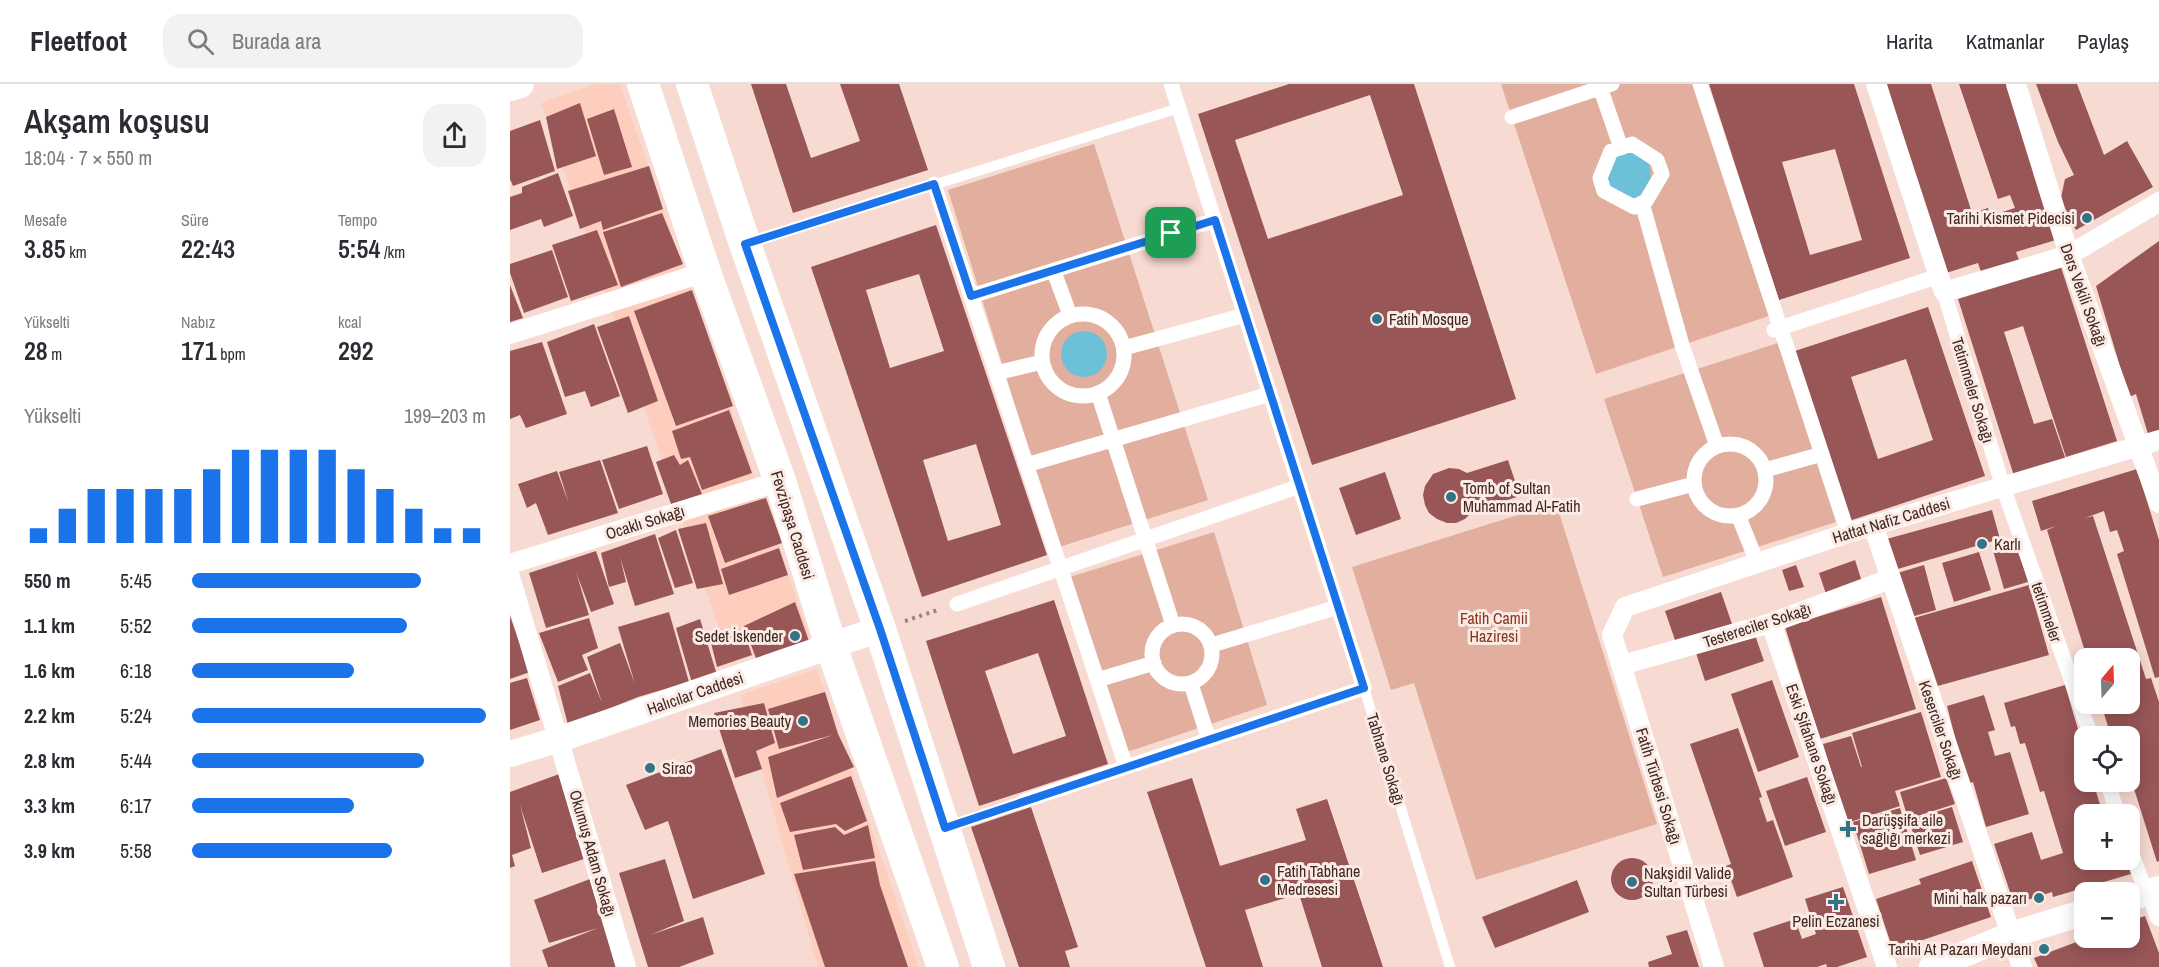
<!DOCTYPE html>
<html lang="tr">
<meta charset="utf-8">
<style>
:root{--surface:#fff;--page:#f2f2f3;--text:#2b2b33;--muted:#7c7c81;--line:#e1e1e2;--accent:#1a73e8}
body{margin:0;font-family:"Archivo Narrow",sans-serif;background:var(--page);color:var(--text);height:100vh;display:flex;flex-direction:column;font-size:22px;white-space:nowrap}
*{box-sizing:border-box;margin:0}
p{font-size:20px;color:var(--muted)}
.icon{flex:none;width:33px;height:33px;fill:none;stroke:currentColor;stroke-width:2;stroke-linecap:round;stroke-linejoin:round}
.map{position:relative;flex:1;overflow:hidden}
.details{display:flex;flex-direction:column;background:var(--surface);width:510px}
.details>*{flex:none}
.needle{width:39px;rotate:19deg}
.tools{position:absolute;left:1564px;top:564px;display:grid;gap:12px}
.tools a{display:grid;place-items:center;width:66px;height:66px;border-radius:12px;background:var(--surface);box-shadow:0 3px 15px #0003;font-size:30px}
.pin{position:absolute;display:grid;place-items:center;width:51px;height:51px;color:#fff;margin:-26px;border-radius:12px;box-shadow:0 3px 9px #0006}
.round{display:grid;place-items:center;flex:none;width:63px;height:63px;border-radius:18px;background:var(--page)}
.summary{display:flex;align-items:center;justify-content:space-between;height:102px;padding:0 24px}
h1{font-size:33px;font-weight:600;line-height:45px}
.stats{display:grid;grid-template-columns:repeat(3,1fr);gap:9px;height:102px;padding:6px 24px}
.stats div{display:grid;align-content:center}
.stats b{font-size:26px;font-weight:600}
.stats small{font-size:16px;font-weight:400}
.stats p{font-size:16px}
.chart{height:168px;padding:12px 24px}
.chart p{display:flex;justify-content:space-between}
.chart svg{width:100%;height:108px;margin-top:6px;stroke:var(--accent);stroke-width:6}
ul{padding:0 24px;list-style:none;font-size:20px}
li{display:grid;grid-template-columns:96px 72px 1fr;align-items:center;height:45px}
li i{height:15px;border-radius:8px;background:var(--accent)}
header{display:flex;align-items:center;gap:36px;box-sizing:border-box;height:84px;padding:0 30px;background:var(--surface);border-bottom:2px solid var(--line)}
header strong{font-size:28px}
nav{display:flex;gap:33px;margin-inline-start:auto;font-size:21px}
.search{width:420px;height:54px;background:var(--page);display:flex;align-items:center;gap:15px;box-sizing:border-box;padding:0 21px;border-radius:18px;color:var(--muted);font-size:22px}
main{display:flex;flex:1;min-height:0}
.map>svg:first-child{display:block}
.built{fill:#fdcebe}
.green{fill:#e2ae9d}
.water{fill:#6cc0d8}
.building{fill:#985657;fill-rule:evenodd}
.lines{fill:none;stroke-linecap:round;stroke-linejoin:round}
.path{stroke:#9f837a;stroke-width:4;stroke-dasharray:3 4.5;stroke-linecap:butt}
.service{stroke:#fff;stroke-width:10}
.pedestrian{stroke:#fff;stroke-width:15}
.minor{stroke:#fff;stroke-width:20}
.tertiary{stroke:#fff;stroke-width:26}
.secondary{stroke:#fff;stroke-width:28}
.primary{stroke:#fff;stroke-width:32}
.route-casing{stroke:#fff;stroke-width:12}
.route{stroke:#1a73e8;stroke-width:8}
.poi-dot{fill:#327486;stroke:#faebe6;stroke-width:2}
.labels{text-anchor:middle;stroke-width:6;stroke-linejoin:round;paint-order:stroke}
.poi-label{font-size:16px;fill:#41271e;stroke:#faebe6;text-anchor:start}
.street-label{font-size:16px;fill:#41271e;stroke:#faebe6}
.park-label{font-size:16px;fill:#87361a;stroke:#faebe6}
</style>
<header>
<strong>Fleetfoot</strong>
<div class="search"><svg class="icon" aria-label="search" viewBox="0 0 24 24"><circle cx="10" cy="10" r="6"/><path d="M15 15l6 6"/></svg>Burada ara</div>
<nav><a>Harita</a><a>Katmanlar</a><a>Paylaş</a></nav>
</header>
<main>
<section class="details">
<div class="summary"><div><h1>Akşam koşusu</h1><p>18:04 · 7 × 550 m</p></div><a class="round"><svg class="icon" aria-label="share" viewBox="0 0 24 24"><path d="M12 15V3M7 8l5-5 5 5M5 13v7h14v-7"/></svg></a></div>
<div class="stats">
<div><p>Mesafe</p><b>3.85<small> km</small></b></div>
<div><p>Süre</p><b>22:43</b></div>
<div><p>Tempo</p><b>5:54<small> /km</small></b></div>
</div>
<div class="stats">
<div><p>Yükselti</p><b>28<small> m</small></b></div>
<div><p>Nabız</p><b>171<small> bpm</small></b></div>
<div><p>kcal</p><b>292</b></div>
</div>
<div class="chart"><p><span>Yükselti</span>199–203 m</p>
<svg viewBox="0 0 160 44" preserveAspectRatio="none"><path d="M5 44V38M15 44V30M25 44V22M35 44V22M45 44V22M55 44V22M65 44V14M75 44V6M85 44V6M95 44V6M105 44V6M115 44V14M125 44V22M135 44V30M145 44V38M155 44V38"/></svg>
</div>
<ul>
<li><b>550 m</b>5:45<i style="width:78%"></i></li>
<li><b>1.1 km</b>5:52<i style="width:73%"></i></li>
<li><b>1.6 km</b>6:18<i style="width:55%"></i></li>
<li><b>2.2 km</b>5:24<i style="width:100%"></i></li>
<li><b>2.8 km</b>5:44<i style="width:79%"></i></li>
<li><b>3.3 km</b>6:17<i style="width:55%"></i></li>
<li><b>3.9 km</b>5:58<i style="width:68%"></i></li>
</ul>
</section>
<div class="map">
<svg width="1649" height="883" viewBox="0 0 1649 883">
<rect width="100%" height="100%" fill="#f7dad1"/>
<!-- built -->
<path class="built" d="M 86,0 L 110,0 L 301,557 L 220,577 L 31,19 Z
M 307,585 L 409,883 L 308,883 L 230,611 Z"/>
<!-- green -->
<path class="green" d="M 991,0 L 1183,0 L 1259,232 L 1086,290 Z
M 584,60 L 698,416 L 549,463 L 438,106 Z
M 1268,259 L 1326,438 L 1153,493 L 1094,315 Z
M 1046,419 L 1147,740 L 966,796 L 904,599 L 881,606 L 842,483 Z
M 704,448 L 757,621 L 614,669 L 560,493 Z"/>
<!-- water -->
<path class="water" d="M 1125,68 L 1138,78 C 1145,96 1137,112 1118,117 L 1097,107 L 1095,77 L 1101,71 Z
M551 270a23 23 0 1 1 46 0a23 23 0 1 1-46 0Z"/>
<!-- building -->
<path class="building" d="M 241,0 L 276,0 L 301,74 L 350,57 L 330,0 L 389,0 L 418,86 L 283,129 Z
M 779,0 L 904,0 L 1006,315 L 802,381 L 688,30 ZM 860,11 L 893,111 L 758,155 L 725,56 Z
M 1199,0 L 1344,0 L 1400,174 L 1269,216 ZM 1325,65 L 1352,156 L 1300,171 L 1272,78 Z
M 1377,0 L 1421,0 L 1462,129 L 1478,124 L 1480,132 L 1505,124 L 1500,111 L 1488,115 L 1449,0 L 1498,0 L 1549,155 L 1506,168 L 1509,176 L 1471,188 L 1468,179 L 1436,189 Z
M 1526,0 L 1567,0 L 1594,71 L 1617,57 L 1643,103 L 1566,146 L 1550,118 L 1555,95 L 1564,91 L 1548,58 Z
M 70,19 L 86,72 L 47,85 L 36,33 Z
M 104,25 L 122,83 L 94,91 L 77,35 Z
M 30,36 L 45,87 L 3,102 L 0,95 L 0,47 Z
M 139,82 L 153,125 L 93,146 L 91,137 L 70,145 L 58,107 Z
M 48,89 L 63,132 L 34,143 L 31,135 L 0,146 L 0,113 L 12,109 L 12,103 Z
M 152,129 L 173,180 L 111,203 L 93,148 Z
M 426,141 L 537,471 L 412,513 L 301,183 ZM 409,190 L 434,267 L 380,284 L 356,206 ZM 466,360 L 491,441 L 438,457 L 413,376 Z
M 87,146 L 108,201 L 61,217 L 42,161 Z
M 1649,157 L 1649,346 L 1638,350 L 1626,310 L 1619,313 L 1586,202 Z
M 42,166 L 58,213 L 14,229 L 0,189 L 0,180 Z
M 1551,183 L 1607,357 L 1556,373 L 1513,242 L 1494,248 L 1524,340 L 1542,335 L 1556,376 L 1504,392 L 1448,215 Z
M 0,201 L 13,234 L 0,238 Z
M 182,206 L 223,322 L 166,342 L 124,227 Z
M 1418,223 L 1475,392 L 1339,437 L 1282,268 ZM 1396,275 L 1423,356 L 1368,375 L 1341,293 Z
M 119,232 L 148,317 L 118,329 L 87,243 Z
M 84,240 L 110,312 L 81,323 L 75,307 L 55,313 L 37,258 Z
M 32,258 L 57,330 L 16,344 L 10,331 L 0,335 L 0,267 Z
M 219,326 L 242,389 L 192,406 L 180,373 L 171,375 L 162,347 Z
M 137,362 L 153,410 L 109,425 L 92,376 Z
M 164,371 L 170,381 L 178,376 L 192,410 L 161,420 L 146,378 Z
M 90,376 L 108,429 L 38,451 L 26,419 L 17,424 L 8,400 L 47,387 L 59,420 L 49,388 Z
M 998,376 L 1010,412 L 963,427 L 955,435 L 946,439 L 937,439 L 927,435 L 919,429 L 915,421 L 913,411 L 915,402 L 923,390 L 939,384 L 949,385 L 957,389 Z
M 1627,385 L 1649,456 L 1649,593 L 1645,594 L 1607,470 L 1614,467 L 1607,446 L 1600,448 L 1594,427 L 1575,434 L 1583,432 L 1636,595 L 1641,594 L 1649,618 L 1649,777 L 1647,778 L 1620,692 L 1620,652 L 1601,652 L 1591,620 L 1620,620 L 1620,574 L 1577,574 L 1537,446 L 1546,442 L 1531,447 L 1522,417 Z
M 875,388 L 891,435 L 846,451 L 829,404 Z
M 256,414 L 272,459 L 215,479 L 198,432 Z
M 1482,426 L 1490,455 L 1381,487 L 1373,456 Z
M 196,439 L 213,500 L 187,505 L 168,445 Z
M 166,446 L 183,499 L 165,504 L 148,454 Z
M 145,450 L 164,510 L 125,522 L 110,473 L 116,498 L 99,503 L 91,469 Z
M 1505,456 L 1518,498 L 1494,505 L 1482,463 Z
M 269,464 L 278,491 L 219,511 L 211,485 Z
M 86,467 L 104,520 L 81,528 L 66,488 L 79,531 L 36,544 L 19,489 Z
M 1469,468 L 1481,506 L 1444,518 L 1432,479 Z
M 1345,476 L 1352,498 L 1316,510 L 1309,489 Z
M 1286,481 L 1294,503 L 1279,507 L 1272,486 Z
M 1414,481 L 1426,526 L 1397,534 L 1384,490 Z
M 1519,501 L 1539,571 L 1424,603 L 1404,534 Z
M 1211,508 L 1222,540 L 1166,559 L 1155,527 Z
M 1371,513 L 1406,625 L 1310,655 L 1275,543 Z
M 544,516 L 598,680 L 469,722 L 416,557 ZM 528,569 L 556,652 L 503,670 L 475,587 Z
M 285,518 L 300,560 L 247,577 L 234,542 Z
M 159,528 L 179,598 L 128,613 L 58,641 L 48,602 L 80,589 L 92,619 L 77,573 L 110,559 L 125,600 L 108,543 Z
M 0,532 L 20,588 L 0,595 Z
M 79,534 L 88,564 L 72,571 L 78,586 L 48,598 L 29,549 Z
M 190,535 L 207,591 L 182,599 L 166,544 Z
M 233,545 L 242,571 L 207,583 L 200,555 Z
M 1244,548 L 1254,577 L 1195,597 L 1186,569 Z
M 17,594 L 30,636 L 0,646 L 0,599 Z
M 1262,596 L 1289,673 L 1248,688 L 1221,610 Z
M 1555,601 L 1575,669 L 1575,698 L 1583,698 L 1593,730 L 1575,730 L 1575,776 L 1617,776 L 1621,790 L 1543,813 L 1542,808 L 1504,820 L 1484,760 L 1522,748 L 1531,776 L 1553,769 L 1534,707 L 1530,708 L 1515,659 L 1510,660 L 1505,642 L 1501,643 L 1494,619 Z
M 315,608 L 328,650 L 344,683 L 267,714 L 258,673 L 323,651 L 269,665 L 258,625 Z
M 1474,611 L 1485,646 L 1478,648 L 1485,672 L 1500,668 L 1519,730 L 1476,743 L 1463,698 L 1457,700 L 1437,622 Z
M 254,619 L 265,659 L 246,667 L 252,685 L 225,694 L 204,629 Z
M 1411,628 L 1431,693 L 1385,707 L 1390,722 L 1337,739 L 1313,660 L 1341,652 L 1351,683 L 1352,683 L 1342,649 Z
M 1228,644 L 1252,713 L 1249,714 L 1257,738 L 1263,736 L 1283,793 L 1227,813 L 1216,782 L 1221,780 L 1180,660 Z
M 211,665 L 255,790 L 183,815 L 158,737 L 135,746 L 116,701 Z
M 52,689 L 77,774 L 32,789 L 10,721 L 21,764 L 2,771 L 5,782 L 0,784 L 0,708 Z
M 341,692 L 357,737 L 335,747 L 326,740 L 280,748 L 270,719 Z
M 1297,693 L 1316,748 L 1275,762 L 1256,707 Z
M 682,694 L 710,782 L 796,756 L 786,725 L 817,715 L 873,883 L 812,883 L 789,810 L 735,826 L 753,883 L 696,883 L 637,708 Z
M 1436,694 L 1445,720 L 1398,735 L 1390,708 Z
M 521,723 L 568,863 L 555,867 L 560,883 L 509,883 L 461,743 Z
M 1442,723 L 1453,758 L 1410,771 L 1399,736 Z
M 1390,724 L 1406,776 L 1359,790 L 1343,738 Z
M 358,741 L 365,774 L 293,786 L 284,751 L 325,743 L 334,751 Z
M1101 795a21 21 0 1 1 42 0a21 21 0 1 1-42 0Z
M 155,775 L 174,837 L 140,851 L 193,833 L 204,870 L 169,883 L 138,883 L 109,789 Z
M 365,777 L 370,801 L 398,883 L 315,883 L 284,790 Z
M 1462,777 L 1481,833 L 1383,866 L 1366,815 L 1411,800 L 1409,795 Z
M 80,795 L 95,841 L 106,883 L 38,883 L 32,866 L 88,844 L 39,859 L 24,816 Z
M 1067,796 L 1079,828 L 985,864 L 972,833 Z
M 1333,803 L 1357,873 L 1327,883 L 1317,883 L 1316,880 L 1307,883 L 1254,883 L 1243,849 L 1285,835 L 1292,855 L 1306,850 L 1295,815 Z
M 1635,832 L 1649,869 L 1649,883 L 1528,883 L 1524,874 L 1577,854 L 1620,854 L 1620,837 Z
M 1177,846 L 1189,883 L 1139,883 L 1138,878 L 1162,870 L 1156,852 Z"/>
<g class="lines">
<!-- path -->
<path class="path" d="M 395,537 L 428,526
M 461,735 L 497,723"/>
<!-- service -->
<path class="service" d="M 238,159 L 669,24
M 854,604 L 940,883"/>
<!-- pedestrian -->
<path class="pedestrian" d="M 661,0 L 828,523
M 1089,0 L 1111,64
M 1190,0 L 1338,449
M 1002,33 L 1102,0
M 1122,60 L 1147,76 L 1152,90 L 1136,117 L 1124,123 L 1094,107 L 1090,94 L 1101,67 Z
M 424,100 L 616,683
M 1132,119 L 1172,261 L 1207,362
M 544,188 L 560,231
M 1434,208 L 1493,403 L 1581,652
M 461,212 L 705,136
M532 271a41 41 0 1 1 82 0a41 41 0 1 1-82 0Z
M 1264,246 L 1429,192
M 614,264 L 735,231
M 486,289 L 532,278
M 588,309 L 663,541
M1184 396a36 36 0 1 1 72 0a36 36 0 1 1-72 0Z
M 516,381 L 760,310
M 1255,386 L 1312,370
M 1127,415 L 1184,400
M 1228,431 L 1247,478
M 447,520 L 790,402
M642 570a30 30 0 1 1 60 0a30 30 0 1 1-60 0Z
M 587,596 L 644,579
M 681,600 L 699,656
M 1597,698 L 1608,730
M 514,717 L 854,604 L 828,523 L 702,561
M 1620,764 L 1636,809"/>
<!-- minor -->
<path class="minor" d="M 1366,0 L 1434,208 L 1559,171 L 1649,118
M 1506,0 L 1559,171 L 1649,419
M 0,250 L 195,188
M 1363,441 L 1512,883
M 0,480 L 270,397
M 0,493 L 116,883
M 1261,539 L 1377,883
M 1112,581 L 1261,539 L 1380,495
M 1641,807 L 1649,832
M 1204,883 L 1102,551 L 1115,523 L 1338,449 L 1649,356"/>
<!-- tertiary -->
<path class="tertiary" d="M 0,670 L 50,655 L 370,545
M 1620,814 L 1649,805
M 1422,883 L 1501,851 L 1575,828"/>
<!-- secondary -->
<path class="secondary" d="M 0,3 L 10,0"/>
<!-- primary -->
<path class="primary" d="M 133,0 L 195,188 L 270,397 L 321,562 L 433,883
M 182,0 L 235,160 L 370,545 L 479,883"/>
</g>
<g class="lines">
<!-- route casing -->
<g class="route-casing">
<path id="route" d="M 424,100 L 461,212 L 705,136 L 854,604 L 435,744 L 370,545 L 235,160 Z"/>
</g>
<!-- route -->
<use href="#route" class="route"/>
</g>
<!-- markers -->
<g class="poi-dot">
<circle cx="1577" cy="134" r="6"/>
<circle cx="867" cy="235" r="6"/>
<circle cx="941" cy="413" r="6"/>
<circle cx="1472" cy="460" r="6"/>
<circle cx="285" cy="552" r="6"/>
<circle cx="293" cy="637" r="6"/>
<circle cx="140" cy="684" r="6"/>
<path d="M1335 736h6v6h6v6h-6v6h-6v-6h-6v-6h6z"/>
<circle cx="755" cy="796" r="6"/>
<circle cx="1122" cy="798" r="6"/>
<circle cx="1529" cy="814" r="6"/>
<path d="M1323 809h6v6h6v6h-6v6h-6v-6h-6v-6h6z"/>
<circle cx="1534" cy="865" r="6"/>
</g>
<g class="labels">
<!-- poi labels -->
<g class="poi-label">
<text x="1565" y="140" text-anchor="end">Tarihi Kismet Pidecisi</text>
<text x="879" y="241">Fatih Mosque</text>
<text x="953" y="410">Tomb of Sultan<tspan x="953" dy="18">Muhammad Al-Fatih</tspan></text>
<text x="1484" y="466">Karlı</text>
<text x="273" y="558" text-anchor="end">Sedet İskender</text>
<text x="281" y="643" text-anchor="end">Memories Beauty</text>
<text x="152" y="690">Sirac</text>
<text x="1352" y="742">Darüşşifa aile<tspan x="1352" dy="18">sağlığı merkezi</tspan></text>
<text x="767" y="793">Fatih Tabhane<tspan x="767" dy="18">Medresesi</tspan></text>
<text x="1134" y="795">Nakşidil Valide<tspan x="1134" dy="18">Sultan Türbesi</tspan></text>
<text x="1517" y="820" text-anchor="end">Mini halk pazarı</text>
<text x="1326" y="843" text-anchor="middle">Pelin Eczanesi</text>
<text x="1522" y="871" text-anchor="end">Tarihi At Pazarı Meydanı</text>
</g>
<!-- street labels -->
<g class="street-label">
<text transform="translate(1574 211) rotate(70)" y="6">Ders Vekili Sokağı</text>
<text transform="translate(1463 306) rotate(73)" y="6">Tetimmeler Sokağı</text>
<text transform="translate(1381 436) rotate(-17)" y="6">Hattat Nafiz Caddesi</text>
<text transform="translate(135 438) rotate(-17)" y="6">Ocaklı Sokağı</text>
<text transform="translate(283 441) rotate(73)" y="6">Fevzipaşa Caddesi</text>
<text transform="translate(1537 528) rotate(71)" y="6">tetimmeler</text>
<text transform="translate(1247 541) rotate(-18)" y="6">Testereciler Sokağı</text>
<text transform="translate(185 609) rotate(-19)" y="6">Halıcılar Caddesi</text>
<text transform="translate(1431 646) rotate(71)" y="6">Keserciler Sokağı</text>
<text transform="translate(1302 660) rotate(71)" y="6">Eski Şifahane Sokağı</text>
<text transform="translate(876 675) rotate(73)" y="6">Tabhane Sokağı</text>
<text transform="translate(1149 702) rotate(73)" y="6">Fatih Türbesi Sokağı</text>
<text transform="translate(83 769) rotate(74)" y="6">Okumuş Adam Sokağı</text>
</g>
<!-- park labels -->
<g class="park-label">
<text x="984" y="540">Fatih Camii<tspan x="984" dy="18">Haziresi</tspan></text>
</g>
</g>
</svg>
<div class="tools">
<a><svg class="needle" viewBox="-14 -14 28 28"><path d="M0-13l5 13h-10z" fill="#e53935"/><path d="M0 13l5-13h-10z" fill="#7c7c81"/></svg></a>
<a><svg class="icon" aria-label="locate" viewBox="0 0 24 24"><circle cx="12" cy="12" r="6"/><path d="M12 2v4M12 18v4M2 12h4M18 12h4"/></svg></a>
<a>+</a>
<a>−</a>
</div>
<div class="pin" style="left:661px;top:149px;background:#1e9e55"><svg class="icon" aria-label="arrive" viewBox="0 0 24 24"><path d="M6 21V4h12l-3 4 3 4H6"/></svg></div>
</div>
</main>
